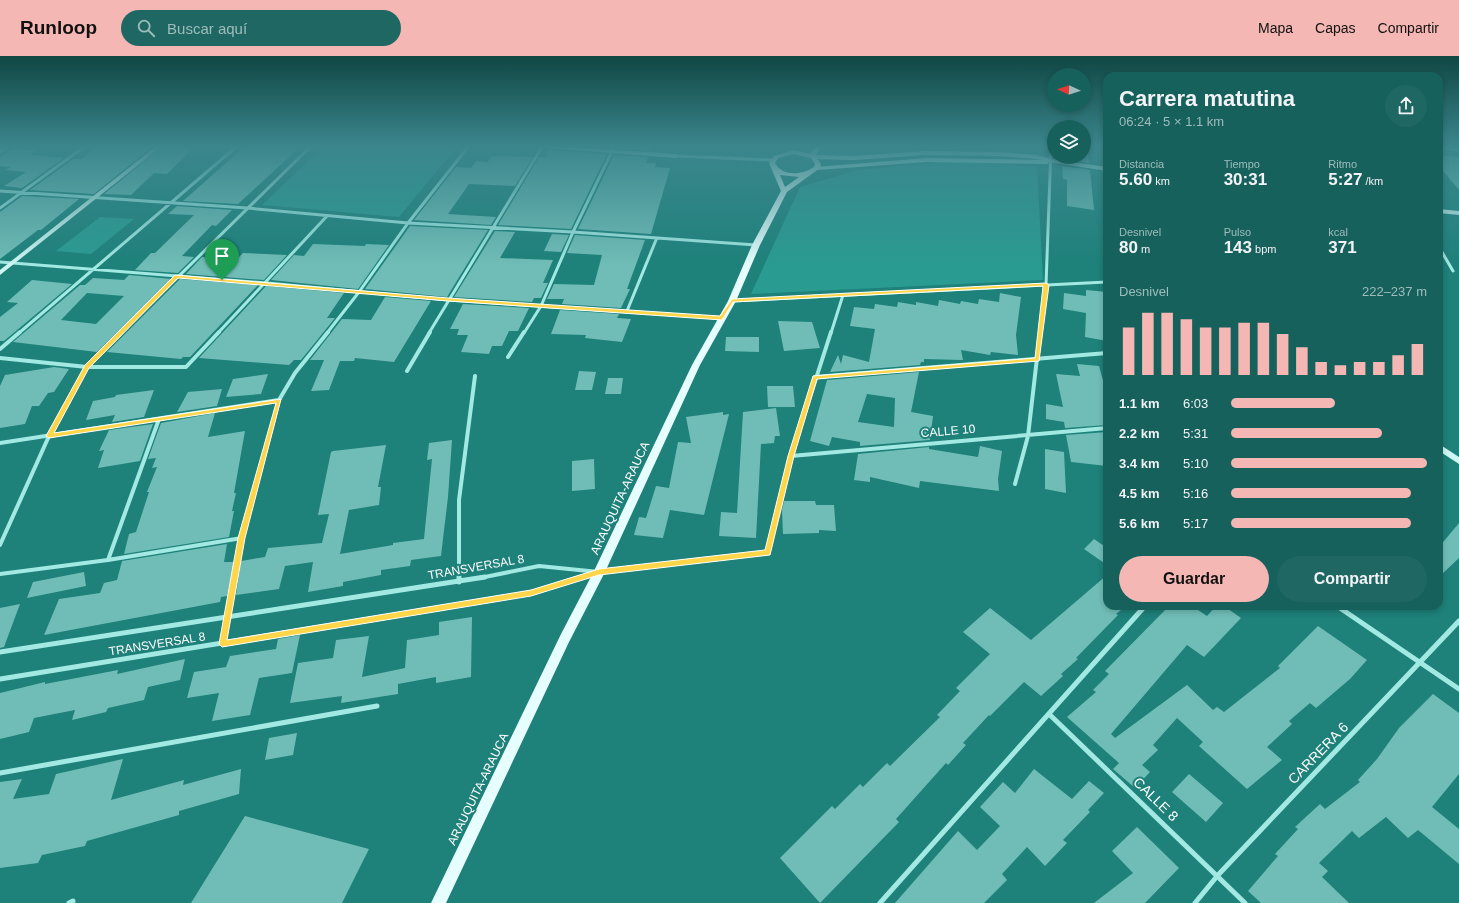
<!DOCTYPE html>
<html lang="es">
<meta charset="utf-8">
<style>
:root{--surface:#16615c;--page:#1f6762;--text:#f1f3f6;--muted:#9ebcbb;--accent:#f4b7b3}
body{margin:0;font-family:Arial,sans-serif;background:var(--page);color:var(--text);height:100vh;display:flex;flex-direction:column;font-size:15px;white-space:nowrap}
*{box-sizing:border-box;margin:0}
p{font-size:13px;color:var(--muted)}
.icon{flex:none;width:22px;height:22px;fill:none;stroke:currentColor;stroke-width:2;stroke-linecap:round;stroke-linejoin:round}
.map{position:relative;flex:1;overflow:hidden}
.panel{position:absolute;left:1103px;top:16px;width:340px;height:538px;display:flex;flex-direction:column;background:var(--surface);border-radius:12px;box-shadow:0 2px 6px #0003}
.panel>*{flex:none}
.needle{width:26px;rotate:273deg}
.controls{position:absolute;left:1047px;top:12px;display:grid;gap:8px}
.controls a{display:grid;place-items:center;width:44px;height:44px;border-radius:50%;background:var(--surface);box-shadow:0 2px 6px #0003;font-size:20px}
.pin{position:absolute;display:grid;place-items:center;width:34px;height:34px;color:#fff;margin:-41px -17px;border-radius:50% 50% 50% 0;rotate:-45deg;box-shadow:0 0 4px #0007}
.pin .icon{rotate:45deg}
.round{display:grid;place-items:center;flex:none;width:42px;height:42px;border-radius:21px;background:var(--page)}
.overview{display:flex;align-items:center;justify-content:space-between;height:68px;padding:0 16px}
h1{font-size:22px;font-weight:700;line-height:30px}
.figures{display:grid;grid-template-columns:repeat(3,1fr);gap:6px;height:68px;padding:4px 16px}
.figures div{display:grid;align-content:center}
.figures b{font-size:17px;font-weight:700}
.figures small{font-size:11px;font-weight:400}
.figures p{font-size:11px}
.chart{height:112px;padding:8px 16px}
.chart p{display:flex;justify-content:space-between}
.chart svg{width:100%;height:72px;margin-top:4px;stroke:var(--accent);stroke-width:6}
.action{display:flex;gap:8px;margin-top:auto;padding:8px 16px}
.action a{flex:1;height:46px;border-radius:24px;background:var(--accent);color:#111;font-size:16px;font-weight:700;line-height:46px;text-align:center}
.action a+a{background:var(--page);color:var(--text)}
ul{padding:0 16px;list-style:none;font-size:13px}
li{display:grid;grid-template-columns:64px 48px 1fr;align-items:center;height:30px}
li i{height:10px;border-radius:5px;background:var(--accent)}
header{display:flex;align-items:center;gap:24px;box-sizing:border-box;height:56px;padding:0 20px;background:var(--accent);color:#111}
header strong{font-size:19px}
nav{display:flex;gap:22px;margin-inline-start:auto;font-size:14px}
.search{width:280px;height:36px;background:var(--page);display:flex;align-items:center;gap:10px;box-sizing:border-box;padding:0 14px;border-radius:22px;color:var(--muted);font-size:15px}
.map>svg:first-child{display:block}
.green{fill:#2a9b91}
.building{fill:#70bdb7;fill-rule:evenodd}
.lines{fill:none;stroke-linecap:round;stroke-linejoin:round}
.street-far2{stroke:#a3e9e3;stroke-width:3}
.street-far1{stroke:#a3e9e3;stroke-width:4}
.street{stroke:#a3e9e3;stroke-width:5}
.secondary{fill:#cef7f4;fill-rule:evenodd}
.primary{fill:#e6fefd;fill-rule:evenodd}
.route{fill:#ffd54a;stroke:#fff;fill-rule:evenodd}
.labels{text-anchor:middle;stroke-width:4;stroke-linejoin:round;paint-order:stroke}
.street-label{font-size:12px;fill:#fff;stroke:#1e817a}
.near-street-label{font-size:14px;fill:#fff;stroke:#1e817a}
</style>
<header>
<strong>Runloop</strong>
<div class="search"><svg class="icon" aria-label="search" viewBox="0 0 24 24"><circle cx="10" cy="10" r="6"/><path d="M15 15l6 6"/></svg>Buscar aquí</div>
<nav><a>Mapa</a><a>Capas</a><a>Compartir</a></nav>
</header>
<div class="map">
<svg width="1459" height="847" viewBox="0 0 1459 847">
<rect width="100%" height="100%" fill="#1e817a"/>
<!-- green -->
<path class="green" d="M 323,91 L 434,91 L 455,93 L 399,161 L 262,149 Z
M 955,105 L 1037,111 L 1043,224 L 751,238 L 800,131 L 858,114 Z
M 100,161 L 134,163 L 91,198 L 56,195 Z"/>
<!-- building -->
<path class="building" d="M 95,91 L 152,91 L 94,138 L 30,134 L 73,103 L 82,103 Z
M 162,91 L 194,91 L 167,118 L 154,117 L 131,139 L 104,138 Z
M 244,91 L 300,91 L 238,148 L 183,145 Z
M 617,91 L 651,91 L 650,95 Z
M 1084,91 L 1088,91 L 1089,107 L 1062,103 L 1062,101 L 1084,101 Z
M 12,93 L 37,94 L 30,99 L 64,102 L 22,132 L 4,130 L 26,116 L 5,114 L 11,111 L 0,110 L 0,101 Z
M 547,94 L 607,98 L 571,173 L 498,169 L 539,101 L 547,101 Z
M 614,99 L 648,101 L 646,107 L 656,107 L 655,111 L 670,112 L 651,178 L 578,173 Z
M 1439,99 L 1459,101 L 1459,134 L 1439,110 Z
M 491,100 L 533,101 L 515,130 L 469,128 L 448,158 L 496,161 L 491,169 L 414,164 L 456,111 L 471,112 L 476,105 L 488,106 Z
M 1062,110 L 1090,114 L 1094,154 L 1067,150 L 1067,124 L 1063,123 Z
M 22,140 L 79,143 L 41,174 L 38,174 L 0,203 L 0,156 Z
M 177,150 L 232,154 L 216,170 L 212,169 L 182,200 L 194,201 L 178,217 L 135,214 L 151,197 L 155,197 L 194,159 L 168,158 Z
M 410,170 L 488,174 L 447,241 L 365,233 Z
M 495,175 L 515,176 L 500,202 L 553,204 L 543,227 L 548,227 L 541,242 L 534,242 L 532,246 L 454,241 Z
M 552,178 L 569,179 L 561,196 L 544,195 Z
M 575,179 L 645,184 L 627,233 L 630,233 L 621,252 L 562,248 L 564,243 L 547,243 L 554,228 L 594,229 L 602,199 L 567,197 Z
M 313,188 L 365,190 L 366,188 L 389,189 L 358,233 L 271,224 L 294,199 L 304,200 Z
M 243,197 L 287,199 L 264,224 L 186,218 L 202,201 L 236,204 Z
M 129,219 L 172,223 L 97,296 L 13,286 L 80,229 L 85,229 L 93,222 L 124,224 ZM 87,237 L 124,240 L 96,268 L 61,264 Z
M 180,223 L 258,229 L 190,301 L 183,301 L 181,303 L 107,296 Z
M 32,224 L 72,228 L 4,285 L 0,285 L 0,261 L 18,247 L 7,246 Z
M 266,230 L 344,237 L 327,262 L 335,262 L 301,304 L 294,304 L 289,309 L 199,302 Z
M 1086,234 L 1107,236 L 1107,285 L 1085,281 L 1086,257 L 1063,253 L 1064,237 L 1086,240 Z
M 1000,237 L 1021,241 L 1016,279 L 1018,299 L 991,296 L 990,299 L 961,294 L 963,304 L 924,303 L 924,306 L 921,306 L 920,309 L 830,316 L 838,299 L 841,308 L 843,299 L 869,306 L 875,273 L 850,270 L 854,251 L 874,253 L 875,248 L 897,251 L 898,246 L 916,249 L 916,246 L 938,250 L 939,244 L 960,248 L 961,245 L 978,248 L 979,243 L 999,246 Z
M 385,241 L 431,245 L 394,306 L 355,302 L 354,305 L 340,305 L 329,334 L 311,335 L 324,304 L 310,304 L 342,263 L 371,264 Z
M 463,248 L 529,252 L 518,275 L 509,275 L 502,290 L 492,290 L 489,298 L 461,296 L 468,279 L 457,279 L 459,273 L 450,273 Z
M 560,254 L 619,258 L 617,262 L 631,263 L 622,286 L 585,282 L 586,279 L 551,278 Z
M 778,265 L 812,266 L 820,292 L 784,295 Z
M 726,281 L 759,281 L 759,296 L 725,295 Z
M 1077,308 L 1099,310 L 1107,339 L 1107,369 L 1065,372 L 1064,366 L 1046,363 L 1046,348 L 1063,351 L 1056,318 L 1080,320 Z
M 54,311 L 69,313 L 54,336 L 48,337 L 39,350 L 32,350 L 25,368 L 0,372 L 0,330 L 5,319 Z
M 579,315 L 596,316 L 592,334 L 575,334 Z
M 919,316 L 911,356 L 933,360 L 930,384 L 860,390 L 860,386 L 832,381 L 829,390 L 810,385 L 827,324 ZM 867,338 L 895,342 L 894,371 L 858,366 Z
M 268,318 L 261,338 L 226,341 L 233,323 Z
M 608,322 L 623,322 L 621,338 L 605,338 Z
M 767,330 L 793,330 L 795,351 L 768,351 Z
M 222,333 L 217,350 L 177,356 L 188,336 Z
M 154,334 L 144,361 L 112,366 L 115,359 L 86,364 L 93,345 L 115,341 L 116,339 Z
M 776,352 L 780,380 L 775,380 L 774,387 L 761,388 L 756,482 L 719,480 L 721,456 L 737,457 L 743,356 Z
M 723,356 L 723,359 L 729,358 L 704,459 L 670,454 L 663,482 L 634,479 L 639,461 L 646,462 L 656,430 L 669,432 L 678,386 L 691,387 L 686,361 Z
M 215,357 L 208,381 L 245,375 L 234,437 L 236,437 L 232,455 L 234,455 L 229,481 L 124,498 L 129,478 L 136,476 L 149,436 L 147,436 L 157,411 L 152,412 L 156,402 L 148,403 L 161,367 Z
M 153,368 L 140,405 L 98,412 L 104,394 L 99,395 L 109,374 Z
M 1107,376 L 1107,410 L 1071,406 L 1066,379 Z
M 452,384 L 448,441 L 441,500 L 411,504 L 410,510 L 381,514 L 381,519 L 343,526 L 343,530 L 308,536 L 313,506 L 285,510 L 279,533 L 236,539 L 241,505 L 265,501 L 268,492 L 322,487 L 329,458 L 318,459 L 331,396 L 333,395 L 386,389 L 378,431 L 381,431 L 379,449 L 349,454 L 340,498 L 393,489 L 393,487 L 424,483 L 432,403 L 427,404 L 429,387 Z
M 980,390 L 1002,395 L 998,423 L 999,435 L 920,425 L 919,432 L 870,421 L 870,426 L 854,424 L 858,398 L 929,391 L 929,393 L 978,401 Z
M 1045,393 L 1064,396 L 1066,437 L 1045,433 Z
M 594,403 L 595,433 L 572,435 L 572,405 Z
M 784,445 L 815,445 L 816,449 L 834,449 L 836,475 L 819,474 L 819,477 L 783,478 L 782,454 Z
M 1459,467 L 1459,502 L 1439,521 L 1439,491 Z
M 1094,483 L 1107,492 L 1107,509 L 1084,493 Z
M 227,488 L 224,506 L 234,506 L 227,540 L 221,541 L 220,546 L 44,579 L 59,543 L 100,537 L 104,527 L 117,524 L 122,505 Z
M 84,516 L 86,530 L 27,542 L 33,526 Z
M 1107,519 L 1107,550 L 1126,550 L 1116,558 L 1118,559 L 1076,602 L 1078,603 L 1061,618 L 1063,620 L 1041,640 L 1024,626 L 990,660 L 989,659 L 963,687 L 966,689 L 948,709 L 946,707 L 896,763 L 899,766 L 820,847 L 780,802 L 832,750 L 835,753 L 860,728 L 863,731 L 887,707 L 890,710 L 940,661 L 937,659 L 960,635 L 956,632 L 990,598 L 963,576 L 990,552 L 1031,584 Z
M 20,548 L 4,591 L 0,592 L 0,552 Z
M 1169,550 L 1192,550 L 1207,560 L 1216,550 L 1224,550 L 1241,562 L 1204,601 L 1187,589 L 1111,678 L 1115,682 L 1187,629 L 1213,654 L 1217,651 L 1224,656 L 1280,612 L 1278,610 L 1318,570 L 1367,604 L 1350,623 L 1316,652 L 1310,647 L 1289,665 L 1292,668 L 1267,691 L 1282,704 L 1247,733 L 1199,690 L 1203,686 L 1177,662 L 1153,689 L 1158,694 L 1142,709 L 1150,716 L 1135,732 L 1113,713 L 1119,707 L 1067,661 L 1096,636 L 1093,634 L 1109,618 L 1105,615 Z
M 472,561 L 471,621 L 436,627 L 436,621 L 398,628 L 398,638 L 341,647 L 342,640 L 290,647 L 298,607 L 333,602 L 336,584 L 369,580 L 362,621 L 405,612 L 407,584 L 439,579 L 439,566 Z
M 300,579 L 292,617 L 259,622 L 250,659 L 212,665 L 219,637 L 187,642 L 194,616 L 226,611 L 230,600 L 276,593 L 278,583 Z
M 185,603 L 180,624 L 148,631 L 144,644 L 108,652 L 106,656 L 72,664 L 75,654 L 34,662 L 29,676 L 0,683 L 0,637 L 45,626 L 45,628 L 118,614 L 117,618 Z
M 1433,638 L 1459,657 L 1459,718 L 1432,751 L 1459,773 L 1459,808 L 1418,774 L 1408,782 L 1386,761 L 1359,782 L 1352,775 L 1319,807 L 1328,815 L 1322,821 L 1349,847 L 1261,847 L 1248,835 L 1278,800 L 1275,798 L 1298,773 L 1295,771 L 1320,748 L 1325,753 L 1360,726 L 1358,724 L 1377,703 L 1399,672 Z
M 297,677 L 293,699 L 265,704 L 269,682 Z
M 123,703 L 111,744 L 184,724 L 183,729 L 241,713 L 239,738 L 179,755 L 179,759 L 87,785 L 85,790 L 42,799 L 38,807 L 0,812 L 0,726 L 22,723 L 13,743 L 49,738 L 56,718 Z
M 1034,713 L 1072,743 L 1089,725 L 1104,737 L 1088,754 L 1090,756 L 1063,784 L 1067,787 L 1045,810 L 1027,791 L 1002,818 L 1007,824 L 984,847 L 895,847 L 958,775 L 977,794 L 1000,770 L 980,751 L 1003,726 L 1015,737 Z
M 1189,718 L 1223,747 L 1206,766 L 1172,736 Z
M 245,760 L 369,793 L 342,847 L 191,847 Z
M 1137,771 L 1179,812 L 1145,847 L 1094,847 L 1133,817 L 1112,795 Z"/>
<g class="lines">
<!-- street-far2 -->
<path class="street-far2" d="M 1439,91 L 1459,94
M 0,96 L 7,91
M 676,100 L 773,104
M 0,135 L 247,152 L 408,167 L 573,176 L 756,189
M 0,152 L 84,91
M 1439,191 L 1453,215
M 0,206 L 267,227 L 448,244 L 722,262
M 732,245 L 1107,226
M 627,255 L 656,184
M 19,277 L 236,91
M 121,277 L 310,91
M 218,277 L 327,160
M 327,277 L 359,236 L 408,167 L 468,91
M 429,277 L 542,91
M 524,277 L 541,250 L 573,176 L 614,91
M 831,277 L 843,239
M 1040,277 L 1046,229 L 1051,91"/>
<!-- street-far1 -->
<path class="street-far1" d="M 0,293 L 20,276
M 508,301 L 524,276
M 0,302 L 87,311 L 186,311 L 219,276
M 407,315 L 430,276
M 815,321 L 1107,297
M 0,387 L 279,344
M 791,400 L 1107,372
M 1015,428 L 1028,380 L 1040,276
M 0,489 L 49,380 L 87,311 L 122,276
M 108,504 L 159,363
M 0,518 L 108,504 L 242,482
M 234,522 L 242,482 L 279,344 L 295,317 L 328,276
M 459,522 L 459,444 L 475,320
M 480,522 L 539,510 L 599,516 L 768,497 L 791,400 L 831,276
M 579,522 L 598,516"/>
<!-- street -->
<path class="street" d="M 459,521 L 459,526
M 1337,550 L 1459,633
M 222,588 L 235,521
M 0,596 L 485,521
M 0,623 L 531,537 L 582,521
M 1049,658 L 1245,847
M 0,717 L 377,650
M 69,847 L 73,845
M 880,847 L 1145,550
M 1195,847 L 1218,819 L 1459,565"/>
<!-- secondary -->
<path class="secondary" d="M 155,91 L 161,91 L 0,219 L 0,214 Z
M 533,91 L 566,91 L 676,98 L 679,100 L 676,102 Z
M 924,95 L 1000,96 L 1036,99 L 1051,103 L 1107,111 L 1107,115 L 1049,106 L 1047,108 L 927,106 L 817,114 L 814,112 L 815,111 L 927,102 L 1043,104 L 1036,103 L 1000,100 L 924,99 L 854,104 L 813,103 L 810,101 L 813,99 L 854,100 Z
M 1439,153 L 1459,155 L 1459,159 L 1439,157 Z
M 1439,388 L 1459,401 L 1459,408 L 1439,395 Z"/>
<!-- primary -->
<path class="primary" d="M 815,91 L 821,91 L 815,100 L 821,108 L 820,112 L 787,136 L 760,189 L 736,245 L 700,309 L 605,516 L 569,586 L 446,847 L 431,847 L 561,578 L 594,515 L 692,309 L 728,245 L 752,189 L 781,135 L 769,107 L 774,100 L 794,94 L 810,98 ZM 794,98 L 811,102 L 815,108 L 814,111 C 802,119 783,121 775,107 L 778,102 ZM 780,119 L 799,121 L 785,131 Z"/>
</g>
<!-- sky -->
<linearGradient id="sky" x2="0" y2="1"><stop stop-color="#104743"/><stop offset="0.43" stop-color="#3b868d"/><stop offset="1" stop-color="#3b868d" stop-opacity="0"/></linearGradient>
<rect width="1459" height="210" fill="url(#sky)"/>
<!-- route -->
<path class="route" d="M 175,219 L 448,242 L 720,260 L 732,243 L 1046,227 L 1049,229 L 1039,305 L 817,323 L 794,400 L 770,499 L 599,519 L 531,540 L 222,591 L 219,588 L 238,482 L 276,347 L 49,382 L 46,380 L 85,309 ZM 178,222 L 448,245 L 722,264 L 733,246 L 1043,230 L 1035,302 L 813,320 L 788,400 L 765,494 L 599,513 L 531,534 L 227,584 L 245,482 L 281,343 L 54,377 L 89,312 Z"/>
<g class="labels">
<!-- street labels -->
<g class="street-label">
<text transform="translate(948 375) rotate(-5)" y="4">CALLE 10</text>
<text transform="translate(620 442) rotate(-65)" y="4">ARAUQUITA-ARAUCA</text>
<text transform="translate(476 511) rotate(-10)" y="4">TRANSVERSAL 8</text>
<text transform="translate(157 588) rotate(-9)" y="4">TRANSVERSAL 8</text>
<text transform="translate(478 733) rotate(-64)" y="4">ARAUQUITA-ARAUCA</text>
</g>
<!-- near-street labels -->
<g class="near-street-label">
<text transform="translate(1318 697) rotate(-46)" y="5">CARRERA 6</text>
<text transform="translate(1156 743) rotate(44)" y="5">CALLE 8</text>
</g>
</g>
</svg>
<div class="controls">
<a><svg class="needle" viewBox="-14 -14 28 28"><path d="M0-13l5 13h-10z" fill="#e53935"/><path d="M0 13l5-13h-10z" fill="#9ebcbb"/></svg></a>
<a><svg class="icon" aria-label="layers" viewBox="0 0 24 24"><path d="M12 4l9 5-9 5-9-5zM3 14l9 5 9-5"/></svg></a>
</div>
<div class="pin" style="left:222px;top:224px;background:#1e9e55"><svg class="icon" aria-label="arrive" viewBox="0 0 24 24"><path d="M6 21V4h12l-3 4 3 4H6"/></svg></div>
<section class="panel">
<div class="overview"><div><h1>Carrera matutina</h1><p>06:24 · 5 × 1.1 km</p></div><a class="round"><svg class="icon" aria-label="share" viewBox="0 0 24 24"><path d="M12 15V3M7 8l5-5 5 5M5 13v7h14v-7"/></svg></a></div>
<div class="figures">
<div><p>Distancia</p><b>5.60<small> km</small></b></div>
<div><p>Tiempo</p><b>30:31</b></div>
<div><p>Ritmo</p><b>5:27<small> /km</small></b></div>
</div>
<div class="figures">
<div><p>Desnivel</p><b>80<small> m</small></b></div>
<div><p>Pulso</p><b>143<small> bpm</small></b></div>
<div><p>kcal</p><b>371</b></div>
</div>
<div class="chart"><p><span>Desnivel</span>222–237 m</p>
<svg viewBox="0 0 160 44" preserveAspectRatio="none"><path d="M5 44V15M15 44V6M25 44V6M35 44V10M45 44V15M55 44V15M65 44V12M75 44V12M85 44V19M95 44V27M105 44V36M115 44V38M125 44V36M135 44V36M145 44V32M155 44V25"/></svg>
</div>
<ul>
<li><b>1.1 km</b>6:03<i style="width:53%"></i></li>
<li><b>2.2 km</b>5:31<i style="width:77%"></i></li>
<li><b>3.4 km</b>5:10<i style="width:100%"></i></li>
<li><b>4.5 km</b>5:16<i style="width:92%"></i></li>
<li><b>5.6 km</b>5:17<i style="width:92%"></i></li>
</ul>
<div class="action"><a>Guardar</a><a>Compartir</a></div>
</section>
</div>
